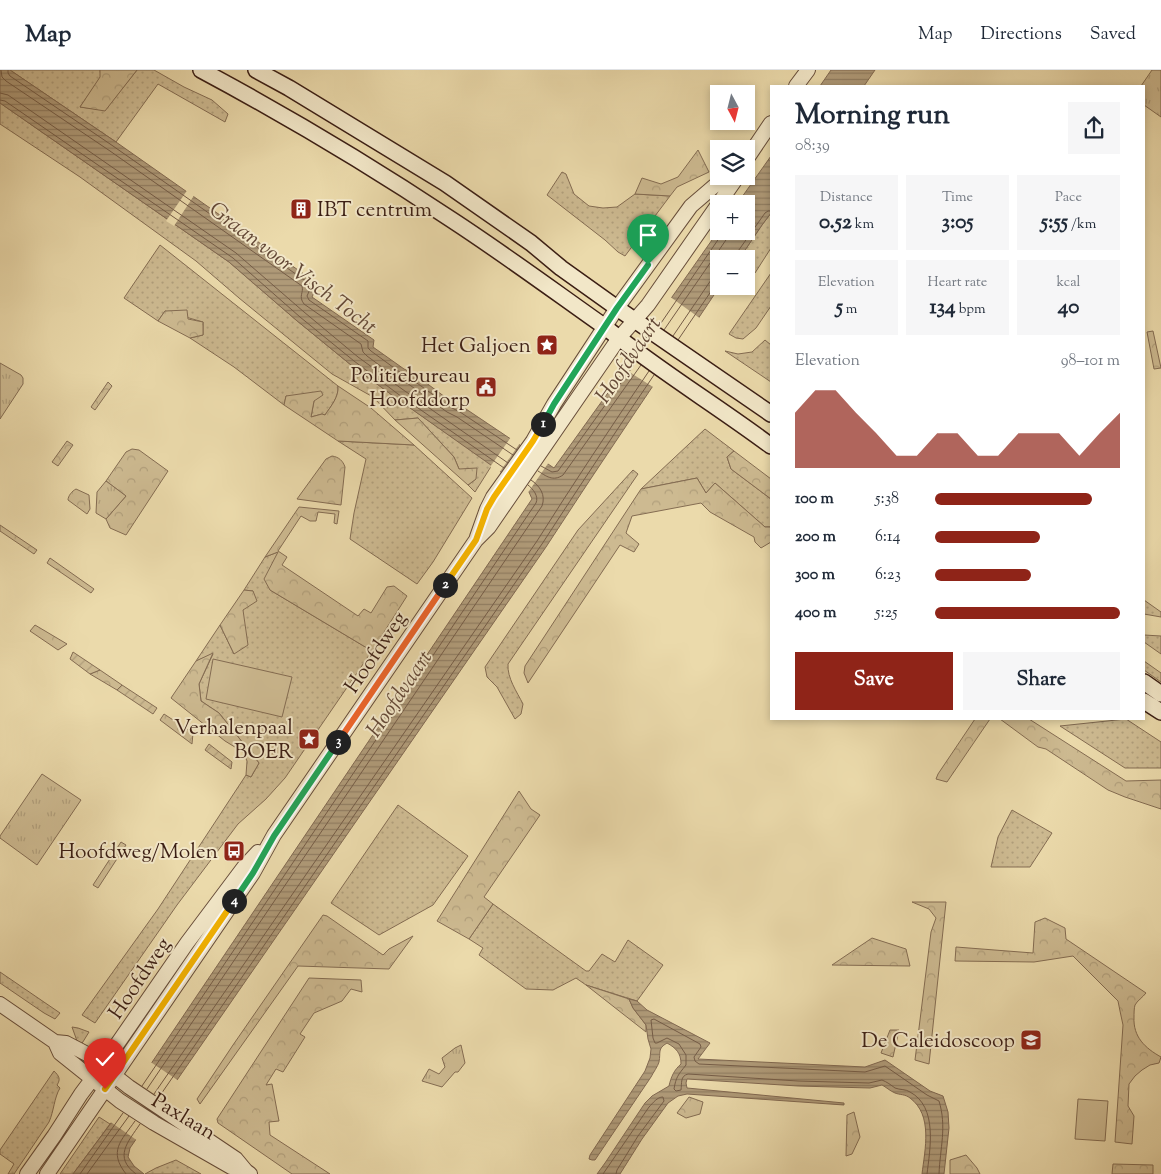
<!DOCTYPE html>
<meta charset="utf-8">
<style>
:root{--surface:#fff;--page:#f6f6f7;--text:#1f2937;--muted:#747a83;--line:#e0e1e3;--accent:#8f2418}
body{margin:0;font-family:"Sorts Mill Goudy",serif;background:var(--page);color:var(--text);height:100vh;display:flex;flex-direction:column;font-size:19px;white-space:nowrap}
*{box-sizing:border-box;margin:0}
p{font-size:16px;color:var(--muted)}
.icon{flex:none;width:28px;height:28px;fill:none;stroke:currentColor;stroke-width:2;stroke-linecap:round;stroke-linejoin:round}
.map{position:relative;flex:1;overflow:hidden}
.sheet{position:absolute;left:770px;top:15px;width:375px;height:635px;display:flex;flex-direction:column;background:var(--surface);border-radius:0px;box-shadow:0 2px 8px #0003}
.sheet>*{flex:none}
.needle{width:32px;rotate:173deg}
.tools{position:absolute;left:710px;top:15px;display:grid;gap:10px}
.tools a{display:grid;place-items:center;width:45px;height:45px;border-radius:0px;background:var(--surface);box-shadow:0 2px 8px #0003;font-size:25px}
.pin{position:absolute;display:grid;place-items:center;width:42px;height:42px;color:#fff;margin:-51px -21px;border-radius:50% 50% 50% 0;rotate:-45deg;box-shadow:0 0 5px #0007}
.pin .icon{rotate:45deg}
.km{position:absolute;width:25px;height:25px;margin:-12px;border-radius:50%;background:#222;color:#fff;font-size:14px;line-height:25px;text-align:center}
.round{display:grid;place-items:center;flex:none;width:52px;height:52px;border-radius:0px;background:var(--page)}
.head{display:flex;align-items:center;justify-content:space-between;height:85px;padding:0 25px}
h1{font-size:28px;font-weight:700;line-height:38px}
.metrics{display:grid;grid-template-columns:repeat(3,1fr);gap:8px;height:85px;padding:5px 25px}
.metrics div{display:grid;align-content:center;border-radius:0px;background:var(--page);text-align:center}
.metrics b{font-size:21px;font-weight:700}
.metrics small{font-size:14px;font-weight:400}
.metrics p{font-size:14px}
.chart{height:140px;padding:10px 25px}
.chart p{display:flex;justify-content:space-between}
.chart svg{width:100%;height:90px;margin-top:5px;fill:var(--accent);opacity:.7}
.cta{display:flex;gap:10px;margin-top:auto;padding:10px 25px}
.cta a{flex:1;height:58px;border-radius:0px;background:var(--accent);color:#fff;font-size:20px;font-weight:700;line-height:58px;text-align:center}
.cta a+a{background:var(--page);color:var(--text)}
ul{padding:0 25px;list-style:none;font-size:16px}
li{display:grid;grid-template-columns:80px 60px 1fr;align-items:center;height:38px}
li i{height:12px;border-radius:6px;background:var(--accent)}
header{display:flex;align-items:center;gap:30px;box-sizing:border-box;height:70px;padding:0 25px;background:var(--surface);border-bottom:1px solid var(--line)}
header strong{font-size:24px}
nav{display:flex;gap:28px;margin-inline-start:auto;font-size:18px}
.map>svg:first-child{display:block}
.grass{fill:url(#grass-dots);stroke:#846c52}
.forest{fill:url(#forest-crowns);stroke:#846c52}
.park{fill:url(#park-tufts);stroke:#846c52}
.garden{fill:url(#garden-furrows);stroke:#846c52}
.pitch{fill:#cdba91;stroke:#846c52}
.water{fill:url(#water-rules);stroke:#816850}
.pier{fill:#ebdaab}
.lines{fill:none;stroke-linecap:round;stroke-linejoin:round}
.shore{stroke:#755c46;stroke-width:1}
.tertiary-casing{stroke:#674d3a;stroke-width:16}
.secondary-casing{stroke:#3b1e14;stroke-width:18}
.tertiary{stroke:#f2e7c8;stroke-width:14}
.secondary{stroke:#f2e7c8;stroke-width:15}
.split-1-casing{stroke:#fff;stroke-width:10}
.split-2-casing{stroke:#fff;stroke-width:10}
.split-3-casing{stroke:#fff;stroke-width:10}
.split-4-casing{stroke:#fff;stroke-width:10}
.split-5-casing{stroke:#fff;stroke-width:10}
.split-1{stroke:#22a559;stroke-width:6}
.split-2{stroke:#f5b400;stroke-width:6}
.split-3{stroke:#f0652b;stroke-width:6}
.split-4{stroke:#22a559;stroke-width:6}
.split-5{stroke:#f5b400;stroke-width:6}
.labels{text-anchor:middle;stroke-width:4;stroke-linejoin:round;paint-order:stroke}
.poi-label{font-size:21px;fill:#3b1e14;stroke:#f2e7c8;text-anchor:end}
.street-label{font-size:21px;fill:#3b1e14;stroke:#f2e7c8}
.water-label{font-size:22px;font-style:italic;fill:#644937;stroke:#f2e7c8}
</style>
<header>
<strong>Map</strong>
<nav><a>Map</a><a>Directions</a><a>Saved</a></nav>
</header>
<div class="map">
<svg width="1161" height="1104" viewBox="0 0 1161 1104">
<defs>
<pattern id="grass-dots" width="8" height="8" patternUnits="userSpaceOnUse" patternTransform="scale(1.25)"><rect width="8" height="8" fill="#cdba91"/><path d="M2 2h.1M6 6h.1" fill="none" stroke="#b19f7c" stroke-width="1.8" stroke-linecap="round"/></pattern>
<pattern id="forest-crowns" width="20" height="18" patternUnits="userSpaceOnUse" patternTransform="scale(1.25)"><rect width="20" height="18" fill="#cdba91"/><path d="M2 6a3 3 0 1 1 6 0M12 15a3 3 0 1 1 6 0" fill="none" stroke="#b19f7c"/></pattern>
<pattern id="park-tufts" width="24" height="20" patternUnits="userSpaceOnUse" patternTransform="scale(1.25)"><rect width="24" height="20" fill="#cdba91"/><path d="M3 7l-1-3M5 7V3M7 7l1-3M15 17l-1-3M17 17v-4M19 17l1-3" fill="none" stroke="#b19f7c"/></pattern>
<pattern id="garden-furrows" width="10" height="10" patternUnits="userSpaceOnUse" patternTransform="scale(1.25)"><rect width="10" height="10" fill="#cdba91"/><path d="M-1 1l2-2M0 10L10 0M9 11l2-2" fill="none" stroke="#b19f7c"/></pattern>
<pattern id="water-rules" width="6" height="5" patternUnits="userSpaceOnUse" patternTransform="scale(1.25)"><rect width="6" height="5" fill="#af9a78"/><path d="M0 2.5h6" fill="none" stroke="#907d61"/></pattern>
</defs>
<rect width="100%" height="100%" fill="#ebdaab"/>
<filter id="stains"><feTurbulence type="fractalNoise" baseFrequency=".004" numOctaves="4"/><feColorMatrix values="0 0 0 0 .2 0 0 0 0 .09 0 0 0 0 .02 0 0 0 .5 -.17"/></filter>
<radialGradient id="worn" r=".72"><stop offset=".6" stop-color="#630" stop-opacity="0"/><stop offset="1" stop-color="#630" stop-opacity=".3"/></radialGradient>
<!-- grass -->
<path class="grass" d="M 10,0 L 100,0 L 101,7 L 80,37 L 105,40 L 137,0 L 154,0 L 184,17 L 212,30 L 228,44 L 225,52 L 158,14 L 116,72 Z
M 0,33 L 229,192 L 296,250 L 351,295 L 396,328 L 492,395 L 475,422 L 468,415 L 476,409 L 459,399 L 454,387 L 418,348 L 395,350 L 373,327 L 332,304 L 239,228 L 196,191 L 80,107 L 0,54 Z
M 562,102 L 566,104 L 574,124 L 589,136 L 603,138 L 617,137 L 635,124 L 670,126 L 625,186 L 618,182 L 605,170 L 547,125 Z
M 771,143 L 771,178 L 755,203 L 746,211 L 746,189 L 739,189 L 762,155 Z
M 160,175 L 338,316 C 339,327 331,336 325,345 L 322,344 L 311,347 L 314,331 L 286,326 L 284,335 L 234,297 L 190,268 L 203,265 L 203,252 L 165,241 L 158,251 L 124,228 Z
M 771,203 L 771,236 L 756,258 L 743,269 L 736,268 L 729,264 Z
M 765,270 L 771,275 L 771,312 L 725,281 L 738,284 L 752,282 Z
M 705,359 L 734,381 L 727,387 L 731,399 L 771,429 L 771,457 L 765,457 L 715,413 L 706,423 L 697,408 L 641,419 Z
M 338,371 L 414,375 L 472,428 L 433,492 L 417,514 L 350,469 L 354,443 L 366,389 Z
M 633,400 L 638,404 L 508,594 C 507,608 517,622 523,634 L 521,644 L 515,649 L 497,617 L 487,607 L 485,597 L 578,460 Z
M 278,482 L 270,520 L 372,581 L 285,708 L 266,729 L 238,754 L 177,835 L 95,953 L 82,945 L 158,839 L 246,705 L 251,707 L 259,693 L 219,643 L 201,631 L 199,614 L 213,584 L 196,591 L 220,555 L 234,584 L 243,539 L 253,521 L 244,520 L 265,487 Z
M 1144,530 L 1161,542 L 1161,547 L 1144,544 Z
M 1144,565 L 1161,566 L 1161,584 L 1144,572 Z
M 1144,591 L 1161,603 L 1161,612 L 1144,600 Z
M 1126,649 L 1161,672 L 1161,698 L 1125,698 L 1060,656 Z
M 398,735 L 468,786 L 433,835 L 379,865 L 331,833 Z
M 1012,740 L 1052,763 L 1030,797 L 991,797 L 998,767 Z
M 493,834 L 586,901 L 589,901 L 602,884 L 615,892 L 628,870 L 663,895 L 637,931 L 586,915 L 576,908 L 553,920 L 526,919 L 479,885 L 483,878 L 469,869 Z
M 0,902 L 60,943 L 55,949 L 44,943 L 0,913 Z
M 72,957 L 78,958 L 89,962 L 81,975 L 77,971 Z
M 54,1001 C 59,1006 61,1009 57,1015 L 60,1018 C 54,1028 54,1041 49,1052 L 14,1104 L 8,1104 L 14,1094 L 0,1084 L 0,1080 Z
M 99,1047 L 110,1054 L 73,1104 L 60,1104 Z
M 176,1090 L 201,1104 L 145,1104 L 156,1098 Z"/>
<!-- forest -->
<path class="forest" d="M 100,0 L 137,0 L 105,41 L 80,37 L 100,7 Z
M 698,80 L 709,102 L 677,117 L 670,126 L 635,124 L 642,108 L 661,114 L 678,107 Z
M 187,240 L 188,249 L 203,252 L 203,265 L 190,268 L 158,251 L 165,241 Z
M 1153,261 L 1161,298 L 1154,299 L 1147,262 Z
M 108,312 L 112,316 L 95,340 L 91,337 Z
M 338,316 L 371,338 L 414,375 L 338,371 L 284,335 L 286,326 L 321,321 L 323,325 L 314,331 L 311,347 L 322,344 L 325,345 C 331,336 339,327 338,316 Z
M 418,348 L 454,387 L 459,399 L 477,398 L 476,409 L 468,415 L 395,350 Z
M 67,371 L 73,375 L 58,396 L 52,392 Z
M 132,379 L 139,380 L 168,401 L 126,465 L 110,458 L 106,449 L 126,426 L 106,411 L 126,382 Z
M 734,381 L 771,409 L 771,429 L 731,399 L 727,387 Z
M 332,386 C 339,387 343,391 345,397 L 341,435 L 297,429 L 326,389 Z
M 697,408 L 706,423 L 715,413 L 765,457 L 771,457 L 771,472 L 761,478 L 755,472 L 754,467 L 710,442 L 701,433 L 632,446 L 626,463 L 639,474 L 634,482 L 620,475 L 528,613 L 524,603 L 525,596 L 641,419 Z
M 76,419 L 89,425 L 90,439 L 87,444 L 68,430 C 68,426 72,421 76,419 Z
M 299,437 L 339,441 L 337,454 L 334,453 L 335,444 L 318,442 L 316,451 L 310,451 L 301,446 L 278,481 L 287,487 L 282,495 L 358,546 L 364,539 L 371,543 L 387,517 L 394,516 L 407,526 L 372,581 L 270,520 L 264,509 L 278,482 L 265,487 Z
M 0,455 L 37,480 L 34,484 L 0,461 Z
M 50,488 L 94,519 L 91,523 L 47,493 Z
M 244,520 L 253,521 L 257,531 L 243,540 L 248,575 L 234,584 L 220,555 Z
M 35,555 L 67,574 L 58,580 L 30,561 Z
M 213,583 L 199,614 L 201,631 L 219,643 L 259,693 L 251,707 L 246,705 L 247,691 L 243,682 L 225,671 L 171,628 L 196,591 Z
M 100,600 L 122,615 L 117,620 L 90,604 Z
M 164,644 L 193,663 L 192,674 L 160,650 Z
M 975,649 L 990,649 L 947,712 L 936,709 L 938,704 Z
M 1000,649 L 1029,649 L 1126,711 L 1161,710 L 1161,739 L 1125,727 L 1108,720 L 1046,679 L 1038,677 Z
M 519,721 L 531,739 L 540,745 L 484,827 L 493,834 L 469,869 L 437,851 Z
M 121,772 L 126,775 L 98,818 L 93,815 Z
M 912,832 L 946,832 L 929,994 L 915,990 L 931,862 L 936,848 L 929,839 Z
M 323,845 L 327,846 L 383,885 L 389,879 L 413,866 L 389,899 L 298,896 L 200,1034 L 197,1029 L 233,975 Z
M 1045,848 L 1065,858 L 1066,869 L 1146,923 C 1143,927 1137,931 1135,935 C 1134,938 1134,944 1134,947 C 1133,967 1145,978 1161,987 L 1159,993 L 1150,995 L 1142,1000 L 1135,1006 L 1129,1014 L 1128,1036 L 1134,1046 L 1132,1074 L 1115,1072 L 1123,955 L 1120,941 L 1118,931 L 1073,886 L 1034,892 L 955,891 L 956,877 L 1033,883 L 1035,852 Z
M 872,868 L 906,879 L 910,896 L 832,895 Z
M 309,908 L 361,910 L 362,922 L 351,919 L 342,931 L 314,943 L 300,964 L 305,967 L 283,1002 L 276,999 L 266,1015 L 272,1014 L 279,1051 L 269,1052 L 270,1065 L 330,1104 L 292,1104 L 218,1053 L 217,1049 Z
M 586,915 L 629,929 L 633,938 L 646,955 L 646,962 Z
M 890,960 L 899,960 L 893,987 L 881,983 Z
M 689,1027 L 703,1032 L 700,1044 L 686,1048 L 677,1043 Z
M 854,1042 L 860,1067 L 852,1084 L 846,1086 L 847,1045 Z
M 966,1085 L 977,1098 L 980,1104 L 950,1104 L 950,1090 Z
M 1113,1094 L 1153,1095 L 1153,1104 L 1112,1104 Z"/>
<!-- park -->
<path class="park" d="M 1152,0 L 1161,0 L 1161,47 L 1144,35 L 1144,16 L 1141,16 Z
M 0,293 L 21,305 L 23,308 L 23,314 L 0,349 Z
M 106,411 L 126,426 L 106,449 L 96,443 L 97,422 Z
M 42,704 L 81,730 L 37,795 L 0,768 L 0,766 Z
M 461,975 L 465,993 L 458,1002 L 455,1002 L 442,1017 L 422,1011 L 429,999 L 439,1004 L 445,997 L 442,988 L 455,978 Z"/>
<!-- garden -->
<path class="garden" d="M 73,582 L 100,600 L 90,604 L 70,589 Z
M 122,615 L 157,638 L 153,644 L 117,620 Z
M 209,674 L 232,692 L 231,699 L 205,680 Z"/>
<!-- pitch -->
<path class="pitch" d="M 213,589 L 292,607 L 282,647 L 206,629 Z
M 1078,1029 L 1108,1031 L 1105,1071 L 1075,1069 Z"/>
<!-- water -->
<path class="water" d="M 0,0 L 10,0 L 116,72 L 318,214 L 312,227 L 374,270 L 373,277 L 404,299 L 413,303 L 453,333 L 463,337 L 554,398 L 625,299 L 672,227 L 719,160 L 719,161 L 746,161 L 746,134 L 737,134 L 771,86 L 771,143 L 762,155 L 739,189 L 719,189 L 719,216 L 720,216 C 662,303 603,389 546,477 L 130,1078 L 128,1087 L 134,1096 L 144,1104 L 73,1104 L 111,1053 L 532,429 L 529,422 L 396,328 L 351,295 L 296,250 L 229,192 L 0,33 Z
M 831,0 L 875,0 L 864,16 L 820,16 Z
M 629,929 L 637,931 L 647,940 L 710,973 L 698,989 L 865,997 L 885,990 L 930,1021 L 943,1026 L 948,1042 L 949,1058 L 944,1104 L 922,1104 C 925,1079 933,1045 910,1028 C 905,1024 900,1025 895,1023 C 890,1021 886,1017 882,1015 L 870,1018 L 798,1016 L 687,1009 L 686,1013 L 687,1018 L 844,1033 L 844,1035 L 687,1024 L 678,1026 L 668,1033 L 642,1069 L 620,1104 L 597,1104 L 605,1093 L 645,1033 L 652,1026 L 669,1016 C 671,1007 674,1000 681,994 C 681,983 676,978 667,973 C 657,979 661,982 659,992 C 658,996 653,1003 651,1007 L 595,1090 L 592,1090 L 589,1089 L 590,1085 L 645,1001 L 650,988 L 651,979 L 648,969 L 646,955 L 633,938 Z"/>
<!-- pier -->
<path class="pier" d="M 188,119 L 195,124 L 174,156 L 166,151 Z
M 669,226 L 701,249 L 654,319 L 653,317 L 623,298 Z
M 511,367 L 520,373 L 499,403 L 490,397 Z
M 523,375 L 549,392 L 527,424 L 502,405 Z
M 149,991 L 179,1011 L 138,1071 L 109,1051 Z"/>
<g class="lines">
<!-- shore -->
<path class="shore" d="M 1,0 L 2,7 L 6,11 L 110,81 L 302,216 C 304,223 298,226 304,234 L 361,274 L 363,282 L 367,286 L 398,309 L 407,313 L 447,342 L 457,347 L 513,385
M 8,0 L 8,3 L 10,6 L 113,76 L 310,214 L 311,217 L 307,226 L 309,230 L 368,271 L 368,278 L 371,281 L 401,303 L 410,308 L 450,337 L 460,342 L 517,380
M 0,23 L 8,25 L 236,183 L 304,242 L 358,287 L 402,319 L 508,393
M 0,30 L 5,31 L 233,188 L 300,247 L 354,291 L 398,324 L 504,398
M 735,189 L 736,184 L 765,143 L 768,141 L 771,141
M 659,256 L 724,161
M 664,260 L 728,167 L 730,161
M 673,266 L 711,210 L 719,205
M 678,270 L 716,214 L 719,212
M 541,396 L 552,402 L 558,401 L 636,292
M 538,401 C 546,406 553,412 563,405 L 641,295
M 142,1016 L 536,433 C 539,426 533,419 528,415
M 147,1019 L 542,436 C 546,425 540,416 531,410
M 154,1024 L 537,471 C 573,414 611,357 649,301
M 159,1027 L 542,474 C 579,417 616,361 654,305
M 80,1104 L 123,1043
M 87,1104 L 129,1046
M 126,1104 C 108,1081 121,1071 135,1051
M 136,1104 C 113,1087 128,1072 140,1054
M 603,1104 L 649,1037 C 653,1033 657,1027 663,1027 L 664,1031 L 638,1066 L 617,1100 L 616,1104
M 927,1104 C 930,1079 938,1037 910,1022 C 906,1019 900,1020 895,1018 C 891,1015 887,1012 882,1010 L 869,1013 L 798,1011 L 688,1004 C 680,1006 682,1013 681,1020 L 676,1021 L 674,1019 C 676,1007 678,1005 686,995 L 686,985 L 679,974 L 667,968 L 657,973 L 655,973 L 653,968 L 651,950 L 654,949 L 700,974 L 701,977 L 694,987 L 695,991 L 699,994 L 865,1002 L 885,996 L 927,1025 L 939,1031 C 947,1057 940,1078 939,1104"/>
<!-- tertiary casing -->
<g class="tertiary-casing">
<path id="tertiary" d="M 796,16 L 808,0
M 746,90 L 771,53
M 477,467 L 487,439 L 493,427 L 533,371 L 554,334 L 617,238 L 691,136 L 726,106
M 0,934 L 55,972 L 66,973 L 87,984 L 129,1017 L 236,1089 L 246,1101 L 250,1104
M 55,972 L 60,983 L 120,1031 L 154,1053 L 231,1097 L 246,1101
M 27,1104 L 54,1066 L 81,1024 L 102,996 L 187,873 L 244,797 L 258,782
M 47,1104 L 253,803 L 274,765 L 476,470 L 489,457 L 619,268 L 648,235 L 738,106"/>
</g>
<!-- secondary casing -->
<g class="secondary-casing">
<path id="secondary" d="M 201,0 C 287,46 371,96 452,150 C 504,184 554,221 605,257 C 658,300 716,335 771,376
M 256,0 L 289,18 L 445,113 L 531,173 L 561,198 L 617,238 L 771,344
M 1144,612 L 1161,624
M 1144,631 L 1161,642"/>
</g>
<!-- tertiary -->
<use href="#tertiary" class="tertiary"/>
<!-- secondary -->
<use href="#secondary" class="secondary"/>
</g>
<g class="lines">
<!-- split-1 casing -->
<g class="split-1-casing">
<path id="split-1" d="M 543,354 L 554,334 L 617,238 L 648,195"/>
</g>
<!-- split-2 casing -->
<g class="split-2-casing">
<path id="split-2" d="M 445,515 L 476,470 L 487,439 L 494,427 L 533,371 L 543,354"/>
</g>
<!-- split-3 casing -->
<g class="split-3-casing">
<path id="split-3" d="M 338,672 L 445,515"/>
</g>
<!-- split-4 casing -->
<g class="split-4-casing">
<path id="split-4" d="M 234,831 L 253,803 L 274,766 L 338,672"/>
</g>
<!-- split-5 casing -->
<g class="split-5-casing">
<path id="split-5" d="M 105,1019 L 234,831"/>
</g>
<!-- split-1 -->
<use href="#split-1" class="split-1"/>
<!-- split-2 -->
<use href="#split-2" class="split-2"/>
<!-- split-3 -->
<use href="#split-3" class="split-3"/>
<!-- split-4 -->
<use href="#split-4" class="split-4"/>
<!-- split-5 -->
<use href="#split-5" class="split-5"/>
</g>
<!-- icons -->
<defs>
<g id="building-square" transform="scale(1.125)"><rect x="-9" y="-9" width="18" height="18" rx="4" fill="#8f2418" stroke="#f2e7c8"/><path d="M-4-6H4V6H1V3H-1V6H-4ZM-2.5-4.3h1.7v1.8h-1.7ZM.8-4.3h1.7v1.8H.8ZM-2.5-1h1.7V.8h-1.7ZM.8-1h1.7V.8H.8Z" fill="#fff"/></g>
<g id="sight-square" transform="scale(1.125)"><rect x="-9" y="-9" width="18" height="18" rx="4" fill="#8f2418" stroke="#f2e7c8"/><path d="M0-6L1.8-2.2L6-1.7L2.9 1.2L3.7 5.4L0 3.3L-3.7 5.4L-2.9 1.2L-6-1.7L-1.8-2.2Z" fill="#fff"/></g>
<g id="civic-square" transform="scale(1.125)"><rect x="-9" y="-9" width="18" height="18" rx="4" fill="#8f2418" stroke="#f2e7c8"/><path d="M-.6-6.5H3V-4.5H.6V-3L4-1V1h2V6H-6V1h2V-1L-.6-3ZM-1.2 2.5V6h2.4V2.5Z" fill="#fff"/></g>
<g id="bus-square" transform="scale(1.125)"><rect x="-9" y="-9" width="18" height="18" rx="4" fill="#8f2418" stroke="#f2e7c8"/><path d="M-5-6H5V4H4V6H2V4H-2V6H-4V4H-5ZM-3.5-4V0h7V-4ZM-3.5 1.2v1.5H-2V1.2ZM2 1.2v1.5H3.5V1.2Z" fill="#fff"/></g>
<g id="school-square" transform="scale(1.125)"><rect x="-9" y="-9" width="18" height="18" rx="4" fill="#8f2418" stroke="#f2e7c8"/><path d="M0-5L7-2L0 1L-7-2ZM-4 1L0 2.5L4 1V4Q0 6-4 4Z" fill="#fff"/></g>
</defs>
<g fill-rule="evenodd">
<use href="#building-square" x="301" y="139"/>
<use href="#sight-square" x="547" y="275"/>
<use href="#civic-square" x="486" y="317"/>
<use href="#sight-square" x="309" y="669"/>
<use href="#bus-square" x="234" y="781"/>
<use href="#school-square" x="1031" y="970"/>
</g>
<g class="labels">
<!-- poi labels -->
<g class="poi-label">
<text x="317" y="146" text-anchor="start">IBT centrum</text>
<text x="531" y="282">Het Galjoen</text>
<text x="470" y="312">Politiebureau<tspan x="470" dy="24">Hoofddorp</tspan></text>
<text x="293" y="664">Verhalenpaal<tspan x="293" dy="24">BOER</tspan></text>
<text x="218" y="788">Hoofdweg/Molen</text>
<text x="1015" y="977">De Caleidoscoop</text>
</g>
<!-- street labels -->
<g class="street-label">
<text transform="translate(375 582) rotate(-56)" y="7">Hoofdweg</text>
<text transform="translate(139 908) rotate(-56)" y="7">Hoofdweg</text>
<text transform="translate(184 1046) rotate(31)" y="7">Paxlaan</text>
</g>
<!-- water labels -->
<g class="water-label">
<text transform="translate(294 197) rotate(37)" y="8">Graan voor Visch Tocht</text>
<text transform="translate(627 289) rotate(-56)" y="8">Hoofdvaart</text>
<text transform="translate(398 623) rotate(-56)" y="8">Hoofdvaart</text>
</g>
</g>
<rect width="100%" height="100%" filter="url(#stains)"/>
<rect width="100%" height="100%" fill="url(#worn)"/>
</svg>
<div class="tools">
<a><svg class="needle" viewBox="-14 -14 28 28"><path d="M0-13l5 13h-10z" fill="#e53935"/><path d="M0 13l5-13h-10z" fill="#747a83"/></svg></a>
<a><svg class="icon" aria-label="layers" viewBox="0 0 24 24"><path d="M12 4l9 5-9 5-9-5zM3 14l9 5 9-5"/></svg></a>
<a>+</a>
<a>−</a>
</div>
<div class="pin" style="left:648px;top:195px;background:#1e9e55"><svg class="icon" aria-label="arrive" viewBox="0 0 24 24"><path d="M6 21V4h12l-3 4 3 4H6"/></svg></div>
<div class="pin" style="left:105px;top:1019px;background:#d93025"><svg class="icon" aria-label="check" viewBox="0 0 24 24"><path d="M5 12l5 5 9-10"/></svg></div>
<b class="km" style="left:543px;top:354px">1</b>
<b class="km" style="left:445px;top:515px">2</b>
<b class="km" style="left:338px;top:672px">3</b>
<b class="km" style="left:234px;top:831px">4</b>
<section class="sheet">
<div class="head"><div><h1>Morning run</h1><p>08:39</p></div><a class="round"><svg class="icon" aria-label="share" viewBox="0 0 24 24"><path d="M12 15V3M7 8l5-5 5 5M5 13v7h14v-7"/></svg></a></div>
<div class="metrics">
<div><p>Distance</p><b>0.52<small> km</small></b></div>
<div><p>Time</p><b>3:05</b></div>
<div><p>Pace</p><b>5:55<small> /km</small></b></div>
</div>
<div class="metrics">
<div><p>Elevation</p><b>5<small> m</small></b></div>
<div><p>Heart rate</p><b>134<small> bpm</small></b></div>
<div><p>kcal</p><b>40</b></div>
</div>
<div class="chart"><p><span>Elevation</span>98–101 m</p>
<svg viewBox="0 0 160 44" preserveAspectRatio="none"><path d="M0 44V17L10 6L20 6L30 17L40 27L50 38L60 38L70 27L80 27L90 38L100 38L110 27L120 27L130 27L140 38L150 27L160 17V44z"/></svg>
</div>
<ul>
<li><b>100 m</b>5:38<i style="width:85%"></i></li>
<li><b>200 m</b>6:14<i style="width:57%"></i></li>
<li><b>300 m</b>6:23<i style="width:52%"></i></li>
<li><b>400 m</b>5:25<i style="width:100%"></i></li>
</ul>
<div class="cta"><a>Save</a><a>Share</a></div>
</section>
</div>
